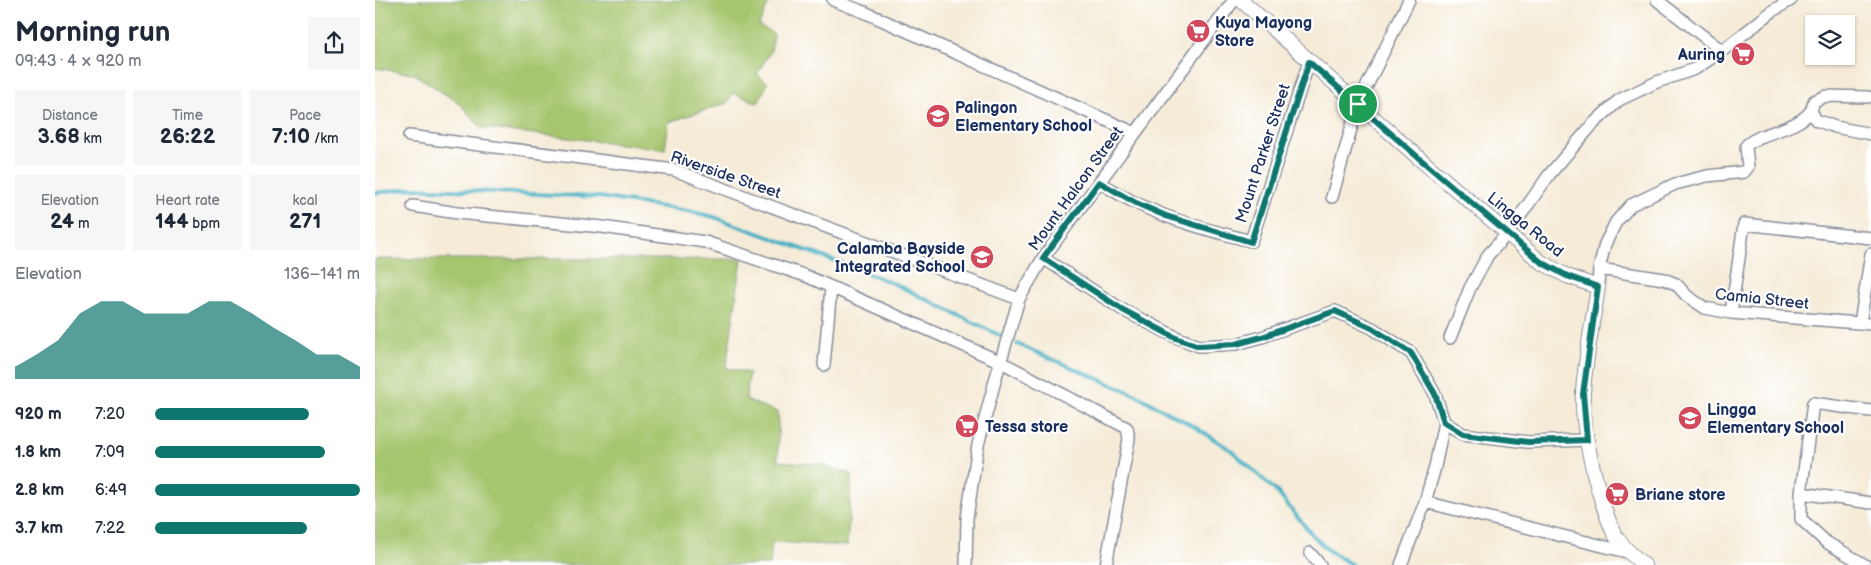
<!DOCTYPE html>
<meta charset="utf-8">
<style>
:root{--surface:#fff;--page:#f6f6f7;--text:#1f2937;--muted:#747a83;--accent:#0f766e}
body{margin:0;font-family:"Balsamiq Sans",sans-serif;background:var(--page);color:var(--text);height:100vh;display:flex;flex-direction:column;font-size:19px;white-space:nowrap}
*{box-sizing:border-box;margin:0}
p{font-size:16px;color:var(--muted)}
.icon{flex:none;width:28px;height:28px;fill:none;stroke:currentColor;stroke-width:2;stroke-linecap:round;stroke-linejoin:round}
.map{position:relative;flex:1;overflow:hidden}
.panel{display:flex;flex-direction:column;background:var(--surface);width:375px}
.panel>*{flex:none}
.tools{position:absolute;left:1430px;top:15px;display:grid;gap:10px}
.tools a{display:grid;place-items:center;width:50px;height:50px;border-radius:0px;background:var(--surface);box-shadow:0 1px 4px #0004;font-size:25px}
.pin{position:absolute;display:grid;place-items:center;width:42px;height:42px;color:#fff;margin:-21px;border:2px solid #fff;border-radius:50%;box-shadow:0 1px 5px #0007}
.round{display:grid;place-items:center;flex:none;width:52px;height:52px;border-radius:0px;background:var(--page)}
.head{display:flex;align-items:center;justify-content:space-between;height:85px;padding:0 15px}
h1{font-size:28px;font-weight:700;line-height:38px}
.figures{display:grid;grid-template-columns:repeat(3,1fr);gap:8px;height:85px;padding:5px 15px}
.figures div{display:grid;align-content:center;border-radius:0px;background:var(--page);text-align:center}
.figures b{font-size:21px;font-weight:700}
.figures small{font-size:14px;font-weight:400}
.figures p{font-size:14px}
.chart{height:140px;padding:10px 15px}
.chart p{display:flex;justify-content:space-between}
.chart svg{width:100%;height:90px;margin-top:5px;fill:var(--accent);opacity:.7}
ul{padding:0 15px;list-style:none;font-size:16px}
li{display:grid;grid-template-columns:80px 60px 1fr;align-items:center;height:38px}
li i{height:12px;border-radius:6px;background:var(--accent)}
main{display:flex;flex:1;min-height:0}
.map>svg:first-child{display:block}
.green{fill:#a6c56d;stroke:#607a66}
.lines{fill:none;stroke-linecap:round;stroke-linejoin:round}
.stream{stroke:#47b1c5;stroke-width:4}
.minor-casing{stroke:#888d9a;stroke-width:14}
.tertiary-casing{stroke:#888d9a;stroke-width:16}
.minor{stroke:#fff;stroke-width:11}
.tertiary{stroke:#fff;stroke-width:14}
.route-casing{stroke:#fff;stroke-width:10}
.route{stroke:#0f766e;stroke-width:6}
.labels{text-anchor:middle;stroke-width:4.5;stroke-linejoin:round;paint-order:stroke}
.poi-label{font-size:16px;font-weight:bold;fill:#1b2f5e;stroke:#fff;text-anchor:start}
.street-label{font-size:16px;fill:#1b2f5e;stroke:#fff}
</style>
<main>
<section class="panel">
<div class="head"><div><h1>Morning run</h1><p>09:43 · 4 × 920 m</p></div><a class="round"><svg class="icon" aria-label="share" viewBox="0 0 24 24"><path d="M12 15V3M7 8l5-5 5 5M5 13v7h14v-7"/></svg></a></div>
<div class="figures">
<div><p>Distance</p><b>3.68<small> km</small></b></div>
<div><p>Time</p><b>26:22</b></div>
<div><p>Pace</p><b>7:10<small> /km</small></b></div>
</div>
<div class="figures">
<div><p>Elevation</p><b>24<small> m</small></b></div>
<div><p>Heart rate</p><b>144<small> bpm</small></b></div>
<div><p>kcal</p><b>271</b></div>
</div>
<div class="chart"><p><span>Elevation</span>136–141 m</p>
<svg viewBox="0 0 160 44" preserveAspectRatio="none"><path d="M0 44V38L10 32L20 25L30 12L40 6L50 6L60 12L70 12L80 12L90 6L100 6L110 12L120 19L130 25L140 32L150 32L160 38V44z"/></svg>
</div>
<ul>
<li><b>920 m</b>7:20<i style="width:75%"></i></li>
<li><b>1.8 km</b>7:09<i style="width:83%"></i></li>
<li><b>2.8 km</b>6:49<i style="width:100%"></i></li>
<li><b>3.7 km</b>7:22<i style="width:74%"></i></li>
</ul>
</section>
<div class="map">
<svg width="1496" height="565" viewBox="0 0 1496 565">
<rect width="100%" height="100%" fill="#fff"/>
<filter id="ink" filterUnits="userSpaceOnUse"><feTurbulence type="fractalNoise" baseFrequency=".02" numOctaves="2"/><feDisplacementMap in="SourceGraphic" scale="10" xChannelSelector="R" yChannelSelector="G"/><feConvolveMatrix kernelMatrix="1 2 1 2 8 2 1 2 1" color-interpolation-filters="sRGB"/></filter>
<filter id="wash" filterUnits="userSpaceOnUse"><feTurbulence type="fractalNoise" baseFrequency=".0096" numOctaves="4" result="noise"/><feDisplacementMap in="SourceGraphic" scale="20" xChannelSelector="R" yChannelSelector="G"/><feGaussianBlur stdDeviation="1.12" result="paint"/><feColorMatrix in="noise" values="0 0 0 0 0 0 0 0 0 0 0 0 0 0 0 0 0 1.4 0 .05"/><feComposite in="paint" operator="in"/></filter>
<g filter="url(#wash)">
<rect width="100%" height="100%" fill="#f5ebd7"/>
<!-- green -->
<path class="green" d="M 0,0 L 395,0 L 384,25 L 399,34 L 396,51 L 382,74 L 393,83 L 383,103 L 358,93 L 352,103 L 294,122 L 290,149 L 106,128 L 85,104 L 39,74 L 0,68 Z
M 0,259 L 367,259 L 351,368 L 374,373 L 371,400 L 403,412 L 403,461 L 444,464 L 477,474 L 472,546 L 397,542 L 395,565 L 0,565 Z"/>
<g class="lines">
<!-- stream -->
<path class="stream" d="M 0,193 L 37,188 L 224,197 L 313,211 L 339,217 L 479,268 L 520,284 L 626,336
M 642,344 L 759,394 L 820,427 L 856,450 L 903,493 L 938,536 L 953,550 L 977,565"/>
</g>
</g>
<g filter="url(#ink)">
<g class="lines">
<!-- minor casing -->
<g class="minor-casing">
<path id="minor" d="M 458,0 L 489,12 L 760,133
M 1282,0 L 1347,51
M 1493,97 L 1451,96 L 1439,101 L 1436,111 L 1441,120 L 1460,127 L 1496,134
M 34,136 L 299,170 L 644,299
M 724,182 C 736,189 748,197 761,203 C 797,221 837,231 876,241 L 934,62
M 957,197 L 983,104 L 1034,0
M 38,206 L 82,213 L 227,227 L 330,242 L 431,276 L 626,362 L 752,428 L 754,439 L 731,565
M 668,258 L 748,310 L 801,337 L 824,346 L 861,344 L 887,337 L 960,311 L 997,328 L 1036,353 L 1060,394 L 1069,422 L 1088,434 L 1153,442 L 1212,440
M 1224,269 L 1289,279 L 1301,284 L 1312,296 L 1330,308 L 1356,313 L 1496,324
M 1223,287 L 1224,269 L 1230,244 L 1241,222 L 1256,205 L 1300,184 L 1332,176 L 1369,172 L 1373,167 L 1371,146 C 1385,131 1419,132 1436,111
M 1356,313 L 1369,224 L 1496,238
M 1485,323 L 1496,254
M 1075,338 L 1095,288 L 1113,255 L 1133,233 L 1174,175 L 1217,125 L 1244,100 L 1282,82 L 1320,69 L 1347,51 L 1399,10 L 1416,0
M 449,365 L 456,287
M 1426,493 L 1496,503
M 1050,502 L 1252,552
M 935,553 L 945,565
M 591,565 L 592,518 L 603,445 L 621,377 L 644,299 L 668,258 L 859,0
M 1026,565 L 1050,502 L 1060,467 L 1069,422
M 1490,565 L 1451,542 L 1426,519 L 1426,493 L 1438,403 L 1496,411"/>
</g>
<!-- tertiary casing -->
<g class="tertiary-casing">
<path id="tertiary" d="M 866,0 L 1045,159 L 1166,262 L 1192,276 L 1223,287 C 1218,321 1210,359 1208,393 C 1206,430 1223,497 1238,531 C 1245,545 1257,555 1269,565"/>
</g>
<!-- minor -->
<use href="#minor" class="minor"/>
<!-- tertiary -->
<use href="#tertiary" class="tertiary"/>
</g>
</g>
<g class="lines" filter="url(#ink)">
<!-- route casing -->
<g class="route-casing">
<path id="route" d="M 934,62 L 1045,159 L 1166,262 L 1192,276 L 1223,287 L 1208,394 L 1212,440 L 1153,442 L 1088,434 L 1069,422 L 1060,394 L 1036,353 L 997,328 L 960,311 L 887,337 L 861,344 L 824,346 L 801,338 L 748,310 L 668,258 L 724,182 L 761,203 L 791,216 L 876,242 Z"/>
</g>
<!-- route -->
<use href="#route" class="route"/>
</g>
<!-- icons -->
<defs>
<g id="supermarket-disc" transform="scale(1.25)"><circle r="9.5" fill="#d1495b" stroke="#fff"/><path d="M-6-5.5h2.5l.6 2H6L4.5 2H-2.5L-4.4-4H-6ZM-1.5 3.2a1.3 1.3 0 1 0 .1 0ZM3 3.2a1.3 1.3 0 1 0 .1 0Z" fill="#fff"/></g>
<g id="school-disc" transform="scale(1.25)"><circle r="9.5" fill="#d1495b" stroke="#fff"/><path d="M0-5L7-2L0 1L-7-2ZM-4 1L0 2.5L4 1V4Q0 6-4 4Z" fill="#fff"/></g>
</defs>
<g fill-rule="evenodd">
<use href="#supermarket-disc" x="823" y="31"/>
<use href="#supermarket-disc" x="1368" y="54"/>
<use href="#school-disc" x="563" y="116"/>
<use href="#school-disc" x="607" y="257"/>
<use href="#school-disc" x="1315" y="418"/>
<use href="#supermarket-disc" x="592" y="426"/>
<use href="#supermarket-disc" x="1242" y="494"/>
</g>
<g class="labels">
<!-- poi labels -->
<g class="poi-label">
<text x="840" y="28">Kuya Mayong<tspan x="840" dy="18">Store</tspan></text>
<text x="1350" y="60" text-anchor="end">Auring</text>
<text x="580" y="113">Palingon<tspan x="580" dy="18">Elementary School</tspan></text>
<text x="590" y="254" text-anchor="end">Calamba Bayside<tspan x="590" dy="18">Integrated School</tspan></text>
<text x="1332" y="415">Lingga<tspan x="1332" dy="18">Elementary School</tspan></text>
<text x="610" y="432">Tessa store</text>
<text x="1260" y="500">Briane store</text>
</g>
<!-- street labels -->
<g class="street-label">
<text transform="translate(887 153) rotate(-72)" y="6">Mount Parker Street</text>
<text transform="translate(351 174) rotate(19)" y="6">Riverside Street</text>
<text transform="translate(700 188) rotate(-54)" y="6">Mount Halcon Street</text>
<text transform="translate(1151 224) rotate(39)" y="6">Lingga Road</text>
<text transform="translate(1387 298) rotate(6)" y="6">Camia Street</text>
</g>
</g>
</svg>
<div class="tools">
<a><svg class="icon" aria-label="layers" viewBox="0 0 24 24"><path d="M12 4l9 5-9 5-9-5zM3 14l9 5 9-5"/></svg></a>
</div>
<div class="pin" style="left:983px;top:104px;background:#1e9e55"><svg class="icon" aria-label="arrive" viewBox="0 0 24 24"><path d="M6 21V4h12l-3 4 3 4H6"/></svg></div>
</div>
</main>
